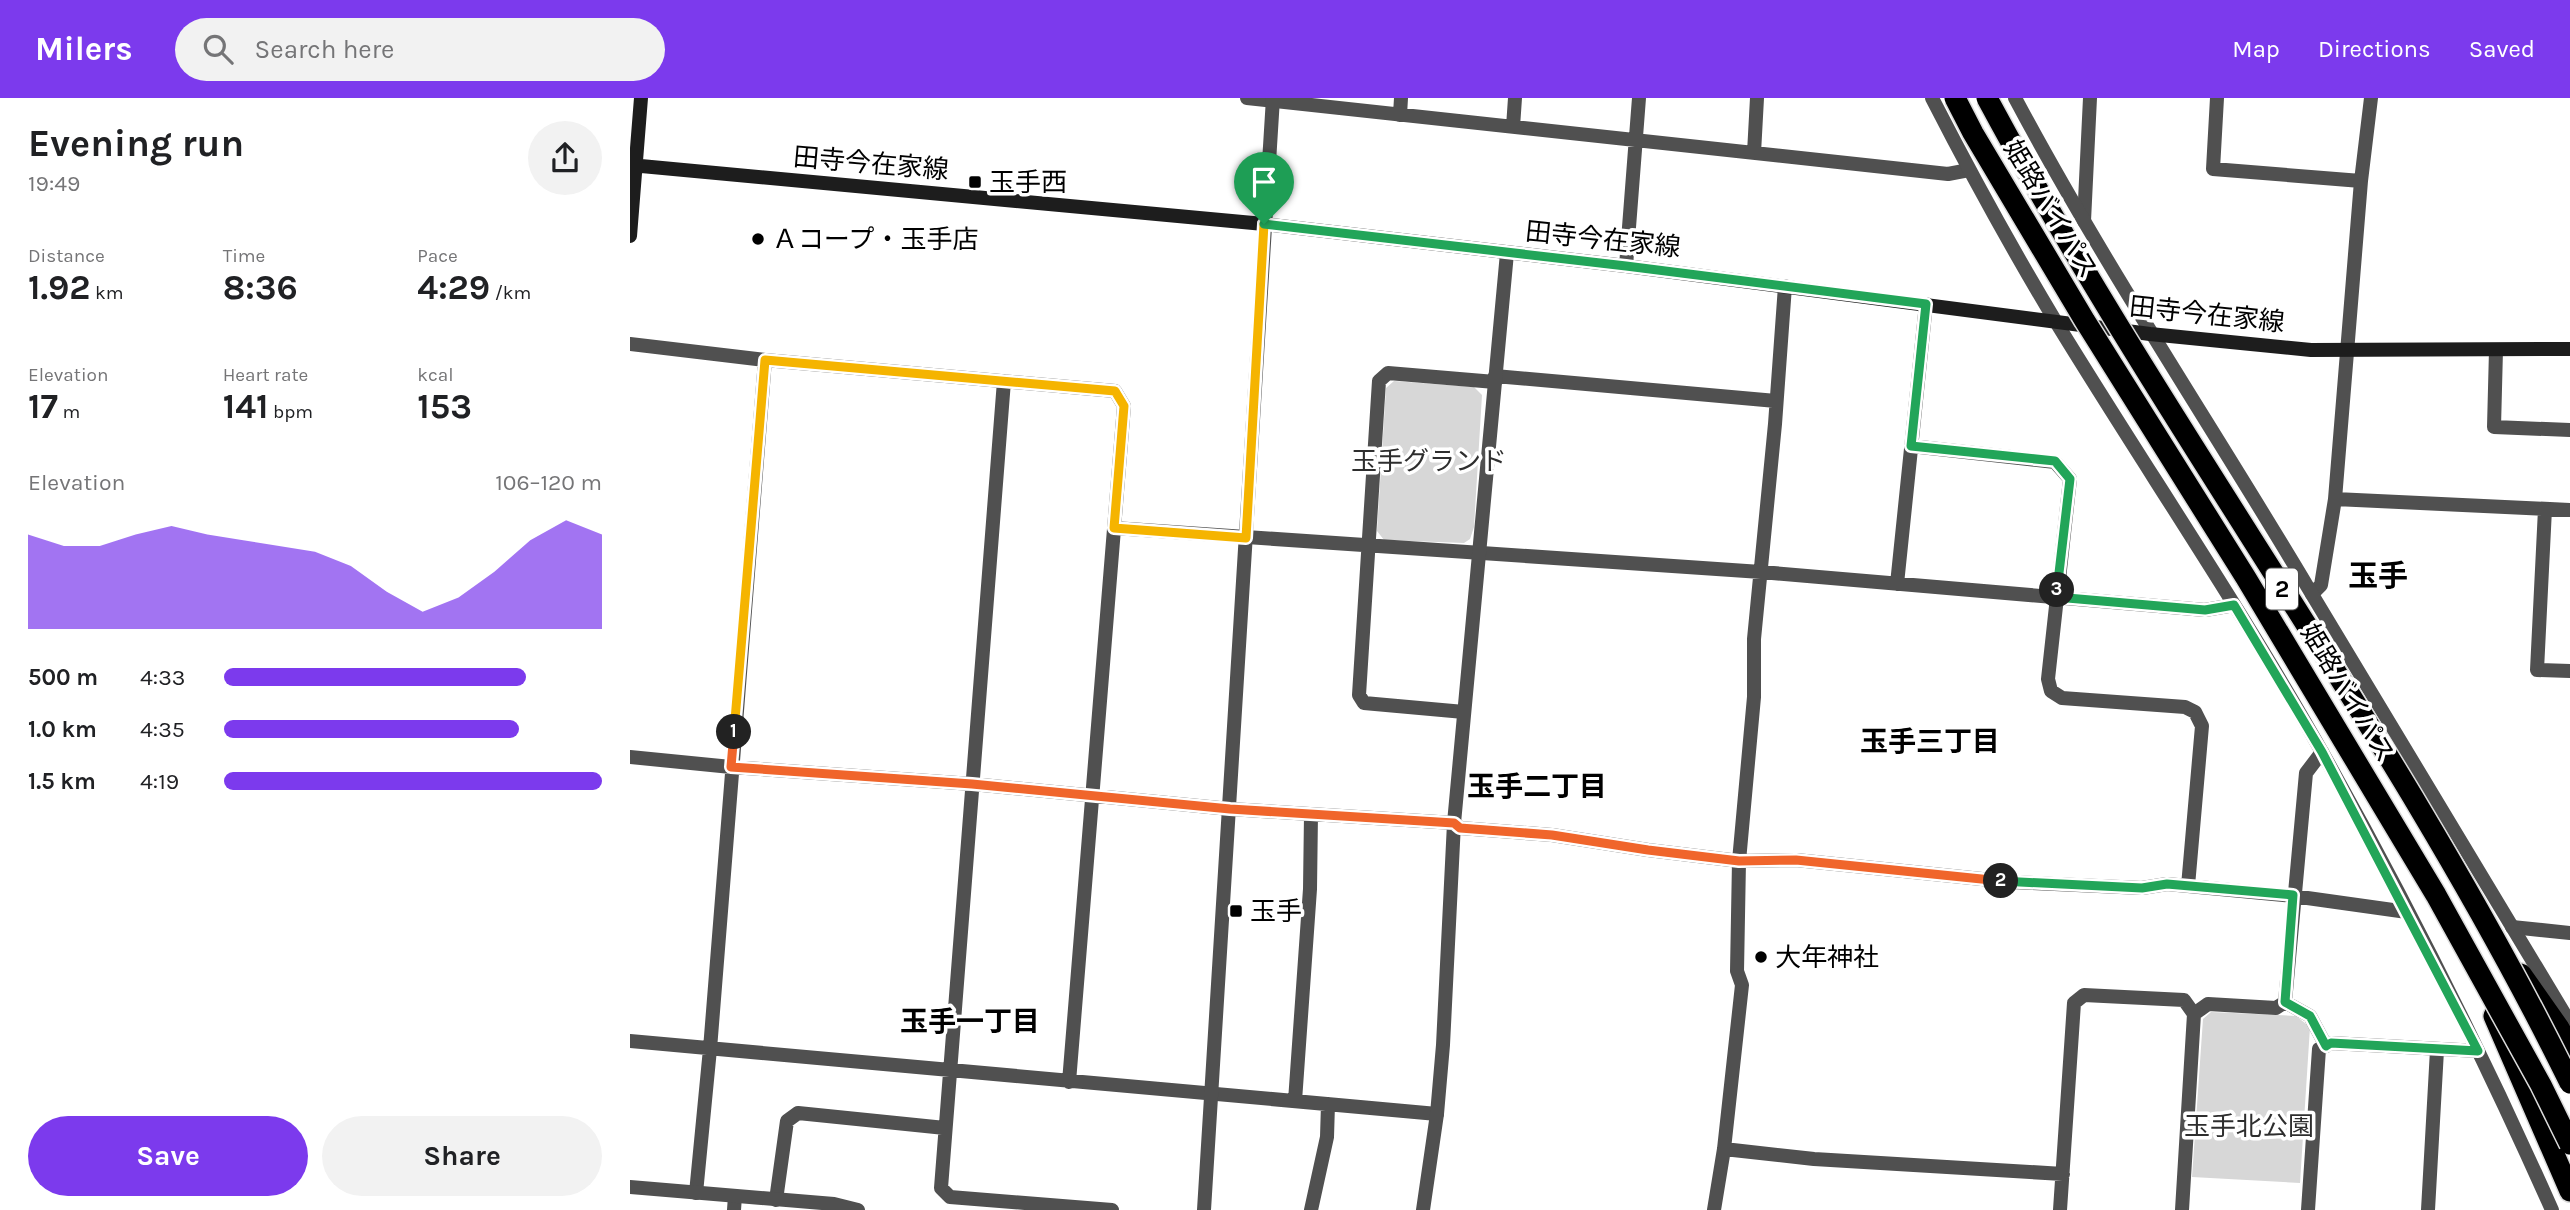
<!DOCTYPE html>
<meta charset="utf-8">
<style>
:root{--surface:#fff;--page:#f2f2f2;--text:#202124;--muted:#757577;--accent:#7c3aed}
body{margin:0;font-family:Karla,"Noto Sans JP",sans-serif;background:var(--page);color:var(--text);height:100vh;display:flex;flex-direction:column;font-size:26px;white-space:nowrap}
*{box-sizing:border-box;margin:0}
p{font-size:23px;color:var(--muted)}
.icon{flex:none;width:38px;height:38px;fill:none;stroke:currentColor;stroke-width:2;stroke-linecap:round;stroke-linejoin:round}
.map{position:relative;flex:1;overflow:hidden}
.sheet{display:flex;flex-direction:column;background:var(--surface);width:630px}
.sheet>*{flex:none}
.pin{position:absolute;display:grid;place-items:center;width:60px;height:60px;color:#fff;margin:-72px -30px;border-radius:50% 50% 50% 0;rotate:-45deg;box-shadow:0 0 7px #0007}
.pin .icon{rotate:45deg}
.km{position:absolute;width:35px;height:35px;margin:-18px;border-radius:50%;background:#222;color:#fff;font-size:19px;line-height:35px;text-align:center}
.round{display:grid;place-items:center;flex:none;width:74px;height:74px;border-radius:37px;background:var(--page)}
.summary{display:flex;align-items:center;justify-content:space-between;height:119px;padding:0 28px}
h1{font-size:38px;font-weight:700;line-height:52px}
.figures{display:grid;grid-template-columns:repeat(3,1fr);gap:10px;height:119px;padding:7px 28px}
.figures div{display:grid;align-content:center}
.figures b{font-size:35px;font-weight:700}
.figures small{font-size:19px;font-weight:400}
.figures p{font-size:19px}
.chart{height:196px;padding:14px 28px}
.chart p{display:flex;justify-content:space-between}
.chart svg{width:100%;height:126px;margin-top:7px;fill:var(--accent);opacity:.7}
.action{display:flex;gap:14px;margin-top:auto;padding:14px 28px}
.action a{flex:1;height:80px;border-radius:42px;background:var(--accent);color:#fff;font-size:28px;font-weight:700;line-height:80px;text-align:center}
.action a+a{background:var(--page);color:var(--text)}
ul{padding:0 28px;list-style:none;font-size:23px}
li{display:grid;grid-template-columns:112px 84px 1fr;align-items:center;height:52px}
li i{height:18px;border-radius:9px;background:var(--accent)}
header{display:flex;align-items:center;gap:42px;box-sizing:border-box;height:98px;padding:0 35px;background:var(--accent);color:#fff}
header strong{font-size:33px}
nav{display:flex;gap:38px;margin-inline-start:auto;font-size:24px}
.search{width:490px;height:63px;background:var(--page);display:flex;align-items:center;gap:18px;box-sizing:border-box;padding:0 24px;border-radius:38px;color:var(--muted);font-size:26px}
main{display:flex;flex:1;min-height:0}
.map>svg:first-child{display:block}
.green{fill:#d7d7d7}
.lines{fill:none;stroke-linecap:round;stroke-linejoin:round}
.motorway-casing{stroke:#dbdbdb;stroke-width:24}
.minor{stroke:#505050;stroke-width:14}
.tertiary{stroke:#505050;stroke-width:14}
.secondary{stroke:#1d1d1d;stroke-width:14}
.motorway{stroke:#000;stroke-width:21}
.motorway-bridge-casing{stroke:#dbdbdb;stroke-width:24;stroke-linecap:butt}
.motorway-bridge{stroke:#000;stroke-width:21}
.split-1-casing{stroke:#fff;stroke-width:14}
.split-2-casing{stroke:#fff;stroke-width:14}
.split-3-casing{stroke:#fff;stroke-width:14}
.split-4-casing{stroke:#fff;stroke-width:14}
.split-1{stroke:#f5b400;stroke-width:9}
.split-2{stroke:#f0652b;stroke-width:9}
.split-3{stroke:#22a559;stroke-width:9}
.split-4{stroke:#22a559;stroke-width:9}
.poi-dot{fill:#000;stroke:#fff;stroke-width:2.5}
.labels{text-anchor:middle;stroke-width:7;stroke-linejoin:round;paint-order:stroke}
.shield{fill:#fff;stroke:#4c4c4c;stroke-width:2}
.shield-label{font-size:24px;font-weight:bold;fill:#000}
.street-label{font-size:26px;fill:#000;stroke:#fff}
.poi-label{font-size:26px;fill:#000;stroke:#fff;text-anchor:start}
.park-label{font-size:26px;fill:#2e2e2e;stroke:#fff}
.neighbourhood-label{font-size:28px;font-weight:bold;fill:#000;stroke:#fff}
.quarter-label{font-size:30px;font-weight:bold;fill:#000;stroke:#fff}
</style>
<header>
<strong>Milers</strong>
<div class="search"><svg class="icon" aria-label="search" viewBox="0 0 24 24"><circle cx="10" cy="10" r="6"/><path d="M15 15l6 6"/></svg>Search here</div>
<nav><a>Map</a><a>Directions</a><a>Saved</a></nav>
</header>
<main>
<section class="sheet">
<div class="summary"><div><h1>Evening run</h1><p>19:49</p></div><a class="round"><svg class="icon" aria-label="share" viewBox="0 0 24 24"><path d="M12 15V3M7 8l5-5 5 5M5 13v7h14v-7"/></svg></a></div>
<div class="figures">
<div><p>Distance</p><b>1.92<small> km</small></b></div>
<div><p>Time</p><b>8:36</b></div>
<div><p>Pace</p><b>4:29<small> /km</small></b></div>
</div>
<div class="figures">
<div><p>Elevation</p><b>17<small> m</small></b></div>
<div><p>Heart rate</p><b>141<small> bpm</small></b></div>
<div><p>kcal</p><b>153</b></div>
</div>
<div class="chart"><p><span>Elevation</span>106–120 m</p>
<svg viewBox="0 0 160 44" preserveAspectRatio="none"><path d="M0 44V11L10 15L20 15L30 11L40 8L50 11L60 13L70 15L80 17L90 22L100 31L110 38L120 33L130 24L140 13L150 6L160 11V44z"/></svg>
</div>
<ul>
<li><b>500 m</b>4:33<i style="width:80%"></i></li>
<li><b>1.0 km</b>4:35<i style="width:78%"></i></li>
<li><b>1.5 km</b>4:19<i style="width:100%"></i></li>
</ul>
<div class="action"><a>Save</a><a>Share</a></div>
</section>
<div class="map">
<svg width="1940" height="1112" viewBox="0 0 1940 1112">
<rect width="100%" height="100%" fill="#fff"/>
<!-- green -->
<path class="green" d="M 764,283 L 844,289 L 852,297 L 844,429 L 840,441 L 834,445 L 754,442 L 747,433 L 756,290 Z
M 1581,914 L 1666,918 L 1680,929 L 1670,1085 L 1562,1079 L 1573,921 Z"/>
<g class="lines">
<!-- motorway casing -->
<g class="motorway-casing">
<path id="motorway" d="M 1891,876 L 1929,930 L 1940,951
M 1864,918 L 1940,1093"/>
</g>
<!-- minor -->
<path class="minor" d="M 617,0 L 1318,76 L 1339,72
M 1587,0 L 1583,71 L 1731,83
M 770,17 L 771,0
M 883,29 L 885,0
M 1124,55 L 1127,0
M 1454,123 L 1460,0
M 996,168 L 1009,0
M 0,246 L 135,262 L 485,293 L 494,308 L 439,984
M 1866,252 L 1864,329 L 1940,332
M 865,278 L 1146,303
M 374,283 L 311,1090 L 320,1099 L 482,1112
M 1281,348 L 1425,364 L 1440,381 L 1418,581 L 1421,593 L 1432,600 L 1555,609 L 1565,614 L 1572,628 L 1558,788
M 1705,401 L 1940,412
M 1915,411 L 1907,572 L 1940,573
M 484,430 L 1131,474 L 1575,512 L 1604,507
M 1267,486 L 1296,206
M 1682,496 L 1691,487 L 1705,401 L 1731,83 L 1741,0
M 834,614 L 734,605 L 729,597 L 749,283 L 758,275 L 865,284
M 1692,654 L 1676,675 L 1655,904 L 1680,918 L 1696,948
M 0,659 L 101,669 L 342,686 L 600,711 L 824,725 L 830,730 L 922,737 L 1018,752 L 1109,763 L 1166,762 L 1381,784 L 1512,790 L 1537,786 L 1663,798 L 1777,814
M 1882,829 L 1940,835
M 0,943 L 807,1016
M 665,1003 L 680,791 L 681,716
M 1094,1051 L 1184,1061 L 1433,1076
M 66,1095 L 80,951 L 135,262
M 146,1102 L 157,1023 L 168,1015 L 315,1030
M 104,1112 L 105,1098
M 681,1112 L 697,1039 L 698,1006
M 1084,1112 L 1094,1051 L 1112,887 L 1107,873 L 1109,763 L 1124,599 L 1124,541 L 1145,326 L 1155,188
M 1430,1112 L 1444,905 L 1454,897 L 1554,902 L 1564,916
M 1552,1112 L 1564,916 L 1578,906 L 1646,910 L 1655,904
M 1678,1112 L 1689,951 L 1701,945 L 1848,953
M 1798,1112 L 1807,952"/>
<!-- tertiary -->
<path class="tertiary" d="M 1302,0 C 1341,76 1382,151 1426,224 C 1514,368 1609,507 1692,654 C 1776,803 1853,957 1922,1112
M 1385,0 C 1475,169 1582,328 1680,493 C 1766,637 1853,781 1940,925
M 0,1089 L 204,1106 L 228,1112
M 574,1112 L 643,0
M 793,1112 L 807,1016 L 813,947 L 824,725 L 877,155"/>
<!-- secondary -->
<path class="secondary" d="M 0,67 L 634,126 L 996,168 L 1520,236 L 1681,252 L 1940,251
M 0,138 L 11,0"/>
<!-- motorway -->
<use href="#motorway" class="motorway"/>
<!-- motorway-bridge casing -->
<g class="motorway-bridge-casing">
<path id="motorway-bridge" d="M 1325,0 L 1343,35 L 1455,223 L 1616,480 L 1806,797 L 1911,987 L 1940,1046
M 1357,0 C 1537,336 1772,642 1940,985"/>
</g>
<!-- motorway-bridge -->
<use href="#motorway-bridge" class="motorway-bridge"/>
</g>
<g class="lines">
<!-- split-1 casing -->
<g class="split-1-casing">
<path id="split-1" d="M 104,634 L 135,262 L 485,293 L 494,308 L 484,430 L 616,440 L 634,126"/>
</g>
<!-- split-2 casing -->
<g class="split-2-casing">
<path id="split-2" d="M 104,634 L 101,669 L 342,686 L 600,711 L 824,725 L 830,730 L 922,737 L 1018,752 L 1109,763 L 1166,762 L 1371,783"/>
</g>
<!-- split-3 casing -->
<g class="split-3-casing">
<path id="split-3" d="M 1371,783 L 1512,790 L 1537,786 L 1663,797 L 1655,904 L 1680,918 L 1696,948 L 1701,945 L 1848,953 L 1692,654 L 1604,507 L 1575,512 L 1426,499 L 1427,492"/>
</g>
<!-- split-4 casing -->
<g class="split-4-casing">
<path id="split-4" d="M 634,126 L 996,168 L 1296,206 L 1281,348 L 1425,363 L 1440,381 L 1427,492"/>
</g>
<!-- split-1 -->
<use href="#split-1" class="split-1"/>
<!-- split-2 -->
<use href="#split-2" class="split-2"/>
<!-- split-3 -->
<use href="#split-3" class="split-3"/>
<!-- split-4 -->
<use href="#split-4" class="split-4"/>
</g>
<!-- markers -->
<g class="poi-dot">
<rect x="338" y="77" width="14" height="14" rx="3.5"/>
<circle cx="128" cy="141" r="7"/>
<rect x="599" y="806" width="14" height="14" rx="3.5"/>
<circle cx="1131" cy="859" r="7"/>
</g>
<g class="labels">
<!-- shield labels -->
<rect class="shield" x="1636" y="470.5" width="32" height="41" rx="5"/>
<g class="shield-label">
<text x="1652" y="499">2</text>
</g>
<!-- street labels -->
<g class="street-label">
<text transform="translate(241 65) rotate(5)" y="9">田寺今在家線</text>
<text transform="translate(1421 111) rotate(59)" y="9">姫路バイパス</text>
<text transform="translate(973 141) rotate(6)" y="9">田寺今在家線</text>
<text transform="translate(1577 216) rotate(6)" y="9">田寺今在家線</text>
<text transform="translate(1718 595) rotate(59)" y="9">姫路バイパス</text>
</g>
<!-- poi labels -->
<g class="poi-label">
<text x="359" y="93">玉手西</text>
<text x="142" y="150">Ａコープ・玉手店</text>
<text x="620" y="822">玉手</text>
<text x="1145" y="868">大年神社</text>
</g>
<!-- park labels -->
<g class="park-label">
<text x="799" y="372">玉手グランド</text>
<text x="1619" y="1037">玉手北公園</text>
</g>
<!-- neighbourhood labels -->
<g class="neighbourhood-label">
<text x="1300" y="653">玉手三丁目</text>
<text x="907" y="698">玉手二丁目</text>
<text x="340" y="933">玉手一丁目</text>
</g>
<!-- quarter labels -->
<g class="quarter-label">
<text x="1748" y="488">玉手</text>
</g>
</g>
</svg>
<div class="pin" style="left:634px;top:126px;background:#1e9e55"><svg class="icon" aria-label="arrive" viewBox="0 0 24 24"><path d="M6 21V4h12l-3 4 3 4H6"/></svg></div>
<b class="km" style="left:104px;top:634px">1</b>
<b class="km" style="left:1371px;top:783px">2</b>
<b class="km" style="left:1427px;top:492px">3</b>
</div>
</main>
